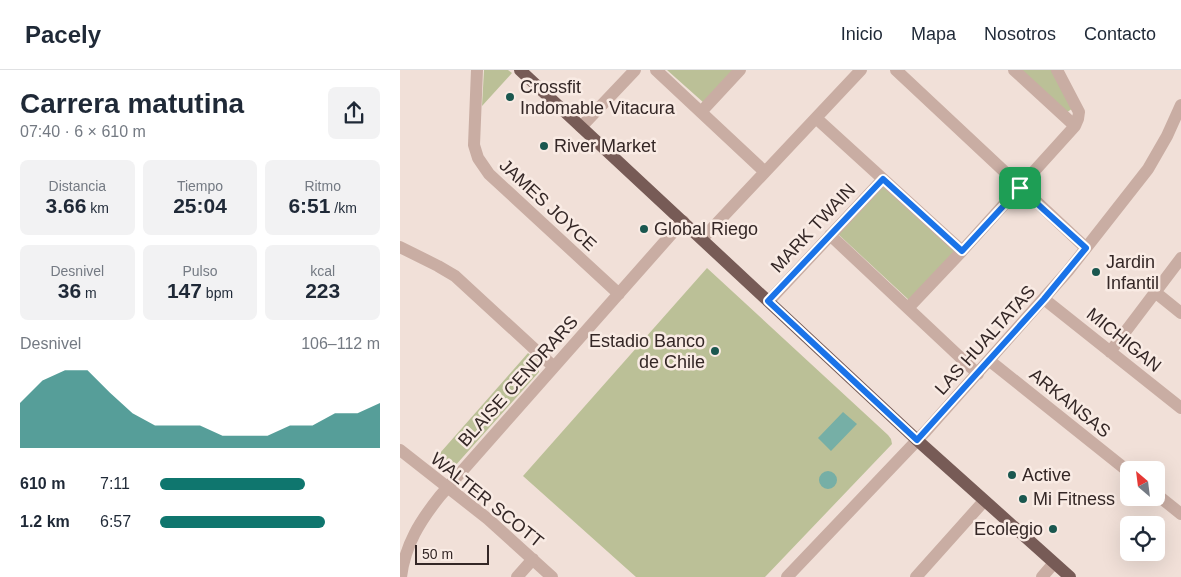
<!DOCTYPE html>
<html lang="es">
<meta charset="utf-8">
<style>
:root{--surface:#fff;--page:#f2f2f3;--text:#1f2937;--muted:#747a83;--line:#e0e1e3;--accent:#0f766e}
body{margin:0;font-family:Helvetica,sans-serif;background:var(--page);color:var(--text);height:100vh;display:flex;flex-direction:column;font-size:19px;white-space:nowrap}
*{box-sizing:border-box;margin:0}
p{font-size:16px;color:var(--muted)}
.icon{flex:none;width:28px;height:28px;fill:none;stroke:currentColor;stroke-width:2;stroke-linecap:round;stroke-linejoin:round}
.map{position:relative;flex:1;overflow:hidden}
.panel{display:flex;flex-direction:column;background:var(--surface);width:400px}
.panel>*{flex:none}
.needle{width:32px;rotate:332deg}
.buttons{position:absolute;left:720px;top:391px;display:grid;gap:10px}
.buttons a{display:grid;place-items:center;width:45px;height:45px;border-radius:8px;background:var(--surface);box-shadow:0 5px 20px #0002;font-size:25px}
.scale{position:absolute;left:15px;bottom:12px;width:74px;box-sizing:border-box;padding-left:5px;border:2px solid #342726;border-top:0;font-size:14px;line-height:18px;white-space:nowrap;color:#342726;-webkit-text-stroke:4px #f9ebe4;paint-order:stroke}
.pin{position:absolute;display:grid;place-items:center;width:42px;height:42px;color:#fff;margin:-21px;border-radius:10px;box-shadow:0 2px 8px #0006}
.round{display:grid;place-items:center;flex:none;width:52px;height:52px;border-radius:8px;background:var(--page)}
.summary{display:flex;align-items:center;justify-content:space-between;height:85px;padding:0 20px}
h1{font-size:28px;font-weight:800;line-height:38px}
.metrics{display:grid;grid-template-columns:repeat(3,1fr);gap:8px;height:85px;padding:5px 20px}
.metrics div{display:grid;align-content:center;border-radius:8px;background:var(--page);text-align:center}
.metrics b{font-size:21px;font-weight:800}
.metrics small{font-size:14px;font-weight:400}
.metrics p{font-size:14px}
.chart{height:140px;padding:10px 20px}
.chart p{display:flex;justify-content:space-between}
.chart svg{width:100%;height:90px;margin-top:5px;fill:var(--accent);opacity:.7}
ul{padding:0 20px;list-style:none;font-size:16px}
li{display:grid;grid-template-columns:80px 60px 1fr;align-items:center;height:38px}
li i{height:12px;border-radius:6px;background:var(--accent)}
header{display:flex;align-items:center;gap:30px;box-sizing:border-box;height:70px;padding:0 25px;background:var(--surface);border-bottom:1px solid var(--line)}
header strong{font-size:24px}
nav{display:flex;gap:28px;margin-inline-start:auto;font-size:18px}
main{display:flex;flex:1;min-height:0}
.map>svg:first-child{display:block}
.green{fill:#bbc097}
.water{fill:#76afa6}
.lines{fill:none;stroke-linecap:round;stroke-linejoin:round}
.minor{stroke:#c9ada3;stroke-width:12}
.major{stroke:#775b56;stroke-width:12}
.route-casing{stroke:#fff;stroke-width:10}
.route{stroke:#1a73e8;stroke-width:6}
.poi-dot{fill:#1a574f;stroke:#f9ebe4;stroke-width:2}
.labels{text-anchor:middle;stroke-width:5;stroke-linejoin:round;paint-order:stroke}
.poi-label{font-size:18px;fill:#342726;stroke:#f9ebe4;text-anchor:start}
.street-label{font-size:18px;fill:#342726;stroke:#f9ebe4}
</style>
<header>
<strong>Pacely</strong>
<nav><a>Inicio</a><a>Mapa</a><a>Nosotros</a><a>Contacto</a></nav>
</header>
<main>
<section class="panel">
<div class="summary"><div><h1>Carrera matutina</h1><p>07:40 · 6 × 610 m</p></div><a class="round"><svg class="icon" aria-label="share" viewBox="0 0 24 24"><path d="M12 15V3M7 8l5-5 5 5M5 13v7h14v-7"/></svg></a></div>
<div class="metrics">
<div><p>Distancia</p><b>3.66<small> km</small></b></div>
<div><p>Tiempo</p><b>25:04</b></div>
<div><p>Ritmo</p><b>6:51<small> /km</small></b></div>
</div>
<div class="metrics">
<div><p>Desnivel</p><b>36<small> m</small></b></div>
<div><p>Pulso</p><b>147<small> bpm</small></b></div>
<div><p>kcal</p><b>223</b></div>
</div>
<div class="chart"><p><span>Desnivel</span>106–112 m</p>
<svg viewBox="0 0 160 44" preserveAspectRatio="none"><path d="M0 44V22L10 11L20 6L30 6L40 17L50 27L60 33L70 33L80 33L90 38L100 38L110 38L120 33L130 33L140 27L150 27L160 22V44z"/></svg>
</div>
<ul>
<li><b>610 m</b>7:11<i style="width:66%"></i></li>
<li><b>1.2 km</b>6:57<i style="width:75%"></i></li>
</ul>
</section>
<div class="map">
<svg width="781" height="507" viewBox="0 0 781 507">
<rect width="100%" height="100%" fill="#f1e0d8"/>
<!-- green -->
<path class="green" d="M 84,0 L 108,0 L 112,3 L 82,36 Z
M 267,0 L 334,0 L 304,33 Z
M 620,0 L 652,0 L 673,38 L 666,43 Z
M 485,114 L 557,181 L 510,231 L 438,164 Z
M 307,198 L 488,365 L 491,369 L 492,374 L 365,507 L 236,507 L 123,406 Z
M 128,283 L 139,293 L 139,302 L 54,397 L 41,400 L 33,391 Z"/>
<!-- water -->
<path class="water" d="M 443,342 L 457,354 L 431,381 L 418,368 Z
M419 410a9 9 0 1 1 18 0a9 9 0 1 1-18 0Z"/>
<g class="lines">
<!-- minor -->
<path class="minor" d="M 77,0 L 74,75 L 78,88 L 89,104 L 219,224
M 256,0 L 365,102
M 496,0 L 686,178
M 614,0 L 675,56
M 301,42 L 340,0
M 416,48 L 562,181
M 181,57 L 235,0
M 430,165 L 578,304
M 302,169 L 461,0
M 0,177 L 38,196 L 55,206 L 154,297
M 755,222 L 781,243
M 644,229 L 781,338
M 369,231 L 483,109
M 508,238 L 562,181 L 675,56 L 678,49 L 679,42 L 657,0
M 710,282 L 781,188
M 590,291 L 729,402
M 0,380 L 88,449 L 152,507
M 756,424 L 781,444
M 1,507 C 5,475 20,451 40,426 L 283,151
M 117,507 L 133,489
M 387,507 L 526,361 L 668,201 L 748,99 L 767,66 L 781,35
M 516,507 L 584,431
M 642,507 L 654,493"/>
<!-- major -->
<path class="major" d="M 120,0 L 517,370 L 670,507"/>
</g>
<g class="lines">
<!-- route casing -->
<g class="route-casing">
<path id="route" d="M 483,109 L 562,181 L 620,118 L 686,178 L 644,229 L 517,370 L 368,231 Z"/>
</g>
<!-- route -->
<use href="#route" class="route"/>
</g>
<!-- markers -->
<g class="poi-dot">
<circle cx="110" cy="27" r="5"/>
<circle cx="144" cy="76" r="5"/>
<circle cx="244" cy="159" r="5"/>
<circle cx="696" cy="202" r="5"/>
<circle cx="315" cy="281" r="5"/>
<circle cx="612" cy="405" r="5"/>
<circle cx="623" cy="429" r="5"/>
<circle cx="653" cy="459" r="5"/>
</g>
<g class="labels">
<!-- poi labels -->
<g class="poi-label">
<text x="120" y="23">Crossfit<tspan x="120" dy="21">Indomable Vitacura</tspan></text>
<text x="154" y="82">River Market</text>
<text x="254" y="165">Global Riego</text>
<text x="706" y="198">Jardin<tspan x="706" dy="21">Infantil</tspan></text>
<text x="305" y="277" text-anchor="end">Estadio Banco<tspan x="305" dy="21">de Chile</tspan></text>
<text x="622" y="411">Active</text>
<text x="633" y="435">Mi Fitness</text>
<text x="643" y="465" text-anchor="end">Ecolegio</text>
</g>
<!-- street labels -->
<g class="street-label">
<text transform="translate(148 135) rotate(43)" y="6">JAMES JOYCE</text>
<text transform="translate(413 158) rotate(-47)" y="6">MARK TWAIN</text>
<text transform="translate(585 270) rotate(-48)" y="6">LAS HUALTATAS</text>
<text transform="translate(724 270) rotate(39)" y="6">MICHIGAN</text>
<text transform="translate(118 311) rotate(-48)" y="6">BLAISE CENDRARS</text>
<text transform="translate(670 333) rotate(39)" y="6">ARKANSAS</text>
<text transform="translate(87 430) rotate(39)" y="6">WALTER SCOTT</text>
</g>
</g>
</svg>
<div class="buttons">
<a><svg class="needle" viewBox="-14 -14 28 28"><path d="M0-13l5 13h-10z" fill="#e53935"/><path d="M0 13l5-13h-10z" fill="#747a83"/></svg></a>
<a><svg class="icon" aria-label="locate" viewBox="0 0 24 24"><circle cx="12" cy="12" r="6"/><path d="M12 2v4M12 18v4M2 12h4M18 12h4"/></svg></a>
</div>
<div class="scale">50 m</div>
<div class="pin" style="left:620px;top:118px;background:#1e9e55"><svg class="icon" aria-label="arrive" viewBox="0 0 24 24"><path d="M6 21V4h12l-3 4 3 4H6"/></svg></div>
</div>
</main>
